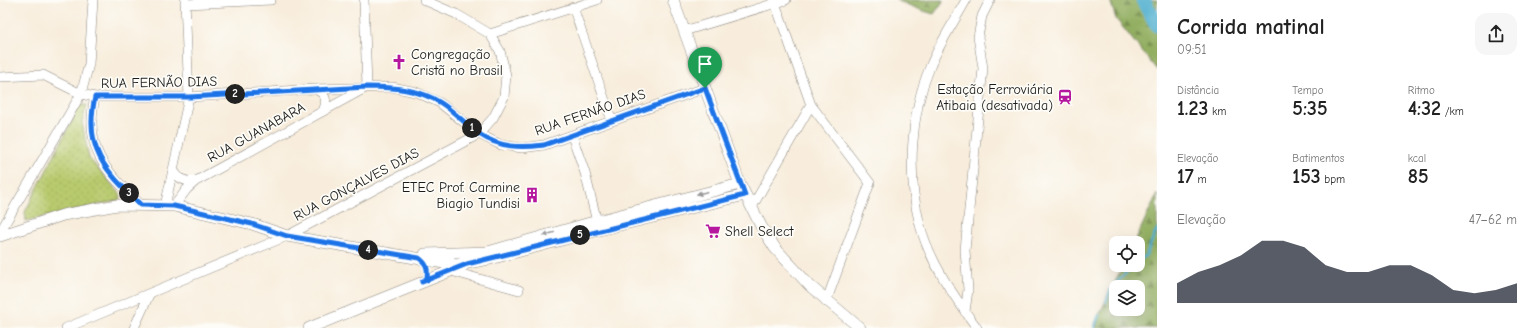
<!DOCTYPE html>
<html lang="pt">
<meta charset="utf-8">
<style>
:root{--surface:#fff;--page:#f6f6f6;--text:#222;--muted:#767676;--accent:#111827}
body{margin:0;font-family:"Comic Neue",sans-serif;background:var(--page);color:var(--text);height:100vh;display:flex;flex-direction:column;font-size:15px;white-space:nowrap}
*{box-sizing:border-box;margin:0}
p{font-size:13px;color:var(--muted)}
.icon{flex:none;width:22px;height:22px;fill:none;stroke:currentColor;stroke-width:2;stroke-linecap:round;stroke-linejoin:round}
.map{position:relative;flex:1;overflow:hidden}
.sheet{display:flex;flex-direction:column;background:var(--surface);width:380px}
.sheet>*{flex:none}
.tools{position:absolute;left:1109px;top:236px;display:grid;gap:8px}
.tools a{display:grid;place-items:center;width:36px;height:36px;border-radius:8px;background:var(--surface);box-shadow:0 4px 16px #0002;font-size:20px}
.pin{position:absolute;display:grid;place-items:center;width:34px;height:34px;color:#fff;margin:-41px -17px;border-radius:50% 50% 50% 0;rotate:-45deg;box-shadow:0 0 4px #0007}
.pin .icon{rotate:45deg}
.km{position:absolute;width:20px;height:20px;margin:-10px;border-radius:50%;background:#222;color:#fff;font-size:11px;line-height:20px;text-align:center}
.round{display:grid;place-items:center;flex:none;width:42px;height:42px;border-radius:12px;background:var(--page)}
.overview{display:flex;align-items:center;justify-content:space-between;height:68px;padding:0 20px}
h1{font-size:22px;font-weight:700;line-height:30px}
.metrics{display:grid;grid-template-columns:repeat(3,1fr);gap:6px;height:68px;padding:4px 20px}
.metrics div{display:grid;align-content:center}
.metrics b{font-size:20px;font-weight:700}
.metrics small{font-size:11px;font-weight:400}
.metrics p{font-size:11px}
.chart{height:112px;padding:8px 20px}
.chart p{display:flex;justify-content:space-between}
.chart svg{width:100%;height:72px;margin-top:4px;fill:var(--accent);opacity:.7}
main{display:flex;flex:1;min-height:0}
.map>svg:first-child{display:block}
.green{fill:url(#green-dots);stroke:#6a7344}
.forest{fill:url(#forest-firs);stroke:#57653e;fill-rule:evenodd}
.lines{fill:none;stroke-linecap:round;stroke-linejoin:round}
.stream{stroke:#52b1d0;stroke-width:2.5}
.river{stroke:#52b1d0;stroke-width:15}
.minor-casing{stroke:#8a847c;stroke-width:10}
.major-casing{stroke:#8a847c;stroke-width:12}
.minor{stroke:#fff;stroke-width:9}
.major{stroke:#fff;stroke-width:11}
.oneway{fill:#999}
.route-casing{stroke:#fff;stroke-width:8}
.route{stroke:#1a73e8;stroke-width:5}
.labels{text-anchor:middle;stroke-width:3.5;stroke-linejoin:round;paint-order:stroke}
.poi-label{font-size:14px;fill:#1c1c1c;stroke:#fdfcf7;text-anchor:start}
.street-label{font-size:14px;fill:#1c1c1c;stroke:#fdfcf7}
</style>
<main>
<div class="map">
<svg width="1157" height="328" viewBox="0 0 1157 328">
<defs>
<pattern id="green-dots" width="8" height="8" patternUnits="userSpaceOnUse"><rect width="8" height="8" fill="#b8ca6d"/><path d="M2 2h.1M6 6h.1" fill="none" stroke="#9ead5e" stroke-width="1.8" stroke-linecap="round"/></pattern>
<pattern id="forest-firs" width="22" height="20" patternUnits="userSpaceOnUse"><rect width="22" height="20" fill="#92ae60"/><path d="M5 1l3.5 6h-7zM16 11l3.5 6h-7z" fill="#768d4e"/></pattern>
</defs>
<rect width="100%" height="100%" fill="#fdfcf7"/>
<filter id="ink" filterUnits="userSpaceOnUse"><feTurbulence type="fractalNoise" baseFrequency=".025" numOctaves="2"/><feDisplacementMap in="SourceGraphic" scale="8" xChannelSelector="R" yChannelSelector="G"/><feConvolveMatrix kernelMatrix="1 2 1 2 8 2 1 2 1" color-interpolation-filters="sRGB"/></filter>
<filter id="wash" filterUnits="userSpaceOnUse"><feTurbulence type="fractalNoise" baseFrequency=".012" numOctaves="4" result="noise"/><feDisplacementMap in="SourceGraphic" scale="16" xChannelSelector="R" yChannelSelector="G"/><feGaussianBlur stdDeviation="0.9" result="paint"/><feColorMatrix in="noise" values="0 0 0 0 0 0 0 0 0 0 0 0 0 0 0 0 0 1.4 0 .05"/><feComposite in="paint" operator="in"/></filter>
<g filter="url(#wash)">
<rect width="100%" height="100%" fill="#f8eddc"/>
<!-- green -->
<path class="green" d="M 80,105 L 87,105 L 82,122 L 89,158 L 121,195 L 120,200 L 26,221 L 25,212 Z"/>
<!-- forest -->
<path class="forest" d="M 895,0 L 944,0 L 934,14 C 920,11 908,4 895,0 Z
M 1110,0 L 1157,0 L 1157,70 L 1116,19 Z
M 1157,194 L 1157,328 L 1096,328 L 1099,315 L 1123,265 L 1138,265 L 1138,243 L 1134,243 ZM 1116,287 L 1138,287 L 1138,309 L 1116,309 Z"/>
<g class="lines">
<!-- stream -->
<path class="stream" d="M 1138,262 L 1146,255 L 1157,229
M 1106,302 L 1111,288 L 1134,265
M 1094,328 L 1099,315"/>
<!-- river -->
<path class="river" d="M 1143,0 L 1157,25"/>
</g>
</g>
<g filter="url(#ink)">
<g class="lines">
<!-- minor casing -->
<g class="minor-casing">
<path id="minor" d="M 774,0 L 811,105 L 870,183 L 826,302
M 966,0 C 954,22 939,44 930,67 C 910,115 907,175 920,225 C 930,263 954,296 977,328
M 186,4 L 271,0
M 573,7 L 612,121
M 684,31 L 786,0
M 490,34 L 597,0
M 0,77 L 43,75 L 81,94 L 95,97 L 189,97 L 315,89 L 392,87 L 416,92 L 440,103 L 479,134 L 501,145 L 522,148 L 544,145 L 705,88
M 315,89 C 326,94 328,100 323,111
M 95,97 C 83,150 106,171 141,205
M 572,136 L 585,173 L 598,226
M 173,169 C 178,179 184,182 196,181
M 165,206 L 189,97 L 185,0
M 174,206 L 187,189 L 196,181 L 367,87 L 364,0
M 752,207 L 811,105
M 0,232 L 81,94 L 89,64 L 93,0
M 451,271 L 519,290
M 965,312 L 968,290 L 965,250 L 983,68 L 978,37 L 982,16 L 990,0
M 66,328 L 287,236 L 479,134 L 493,118 L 504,97 L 506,75 L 500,51 L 490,34 L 456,14 L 424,0
M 134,328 L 149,295"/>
</g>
<!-- major casing -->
<g class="major-casing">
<path id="major" d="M 673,0 L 740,184 L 761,226 L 775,248 L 810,286 L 860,328
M 0,236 L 63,215 L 117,205 L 174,206 L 252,224 L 287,236 L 456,265 L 490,259 L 599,230 L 745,195
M 425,254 L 488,252 L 597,221 L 740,184
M 309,328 L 463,266"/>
</g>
<!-- minor -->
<use href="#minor" class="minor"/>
<!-- major -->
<use href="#major" class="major"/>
</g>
<!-- one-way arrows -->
<defs><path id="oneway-solid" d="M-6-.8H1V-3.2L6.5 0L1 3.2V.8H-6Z"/></defs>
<g class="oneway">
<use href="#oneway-solid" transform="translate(702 193) rotate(166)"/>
<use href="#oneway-solid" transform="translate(549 234) rotate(164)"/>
</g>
</g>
<g class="lines" filter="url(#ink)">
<!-- route casing -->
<g class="route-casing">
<path id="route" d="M 367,87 C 393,87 419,89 441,103 C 455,112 466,125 479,134 C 500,148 521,148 544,145 L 705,88 L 745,195 L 467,264 L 422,282 L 427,278 C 428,268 427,264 419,258 L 287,236 L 252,224 L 174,206 L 141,205 C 106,171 83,150 95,97 L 189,97 Z"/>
</g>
<!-- route -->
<use href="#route" class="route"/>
</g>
<!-- icons -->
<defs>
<g id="church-bare" transform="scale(1.2)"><path d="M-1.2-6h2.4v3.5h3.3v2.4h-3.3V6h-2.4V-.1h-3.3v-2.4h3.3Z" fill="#b5179e" stroke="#fdfcf7" stroke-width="2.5" paint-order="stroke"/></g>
<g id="station-bare" transform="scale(1.2)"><path d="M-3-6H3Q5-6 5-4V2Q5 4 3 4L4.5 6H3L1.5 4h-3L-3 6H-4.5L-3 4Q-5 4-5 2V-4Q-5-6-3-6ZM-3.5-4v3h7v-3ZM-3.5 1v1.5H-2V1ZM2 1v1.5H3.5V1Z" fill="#b5179e" stroke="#fdfcf7" stroke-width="2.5" paint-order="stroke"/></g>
<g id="building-bare" transform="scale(1.2)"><path d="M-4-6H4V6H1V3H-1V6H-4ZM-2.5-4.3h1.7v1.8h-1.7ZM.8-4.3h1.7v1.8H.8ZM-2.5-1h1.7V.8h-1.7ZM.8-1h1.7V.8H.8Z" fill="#b5179e" stroke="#fdfcf7" stroke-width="2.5" paint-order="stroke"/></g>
<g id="supermarket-bare" transform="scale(1.2)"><path d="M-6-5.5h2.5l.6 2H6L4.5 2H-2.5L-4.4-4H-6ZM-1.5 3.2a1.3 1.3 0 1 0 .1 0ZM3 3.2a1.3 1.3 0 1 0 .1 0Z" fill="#b5179e" stroke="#fdfcf7" stroke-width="2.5" paint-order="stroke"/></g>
</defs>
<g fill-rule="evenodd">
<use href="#church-bare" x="399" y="62"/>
<use href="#station-bare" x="1065" y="97"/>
<use href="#building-bare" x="532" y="195"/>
<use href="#supermarket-bare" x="713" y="231"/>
</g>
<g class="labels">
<!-- poi labels -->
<g class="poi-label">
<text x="411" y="59">Congregação<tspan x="411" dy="16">Cristã no Brasil</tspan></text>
<text x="1053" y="94" text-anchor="end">Estação Ferroviária<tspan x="1053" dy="16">Atibaia (desativada)</tspan></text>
<text x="520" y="192" text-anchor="end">ETEC Prof. Carmine<tspan x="520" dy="16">Biagio Tundisi</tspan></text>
<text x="725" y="236">Shell Select</text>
</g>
<!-- street labels -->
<g class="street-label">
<text transform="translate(159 82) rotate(-1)" y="5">RUA FERNÃO DIAS</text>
<text transform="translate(590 112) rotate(-19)" y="5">RUA FERNÃO DIAS</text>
<text transform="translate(256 132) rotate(-29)" y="5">RUA GUANABARA</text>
<text transform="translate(356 184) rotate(-28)" y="5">RUA GONÇALVES DIAS</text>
</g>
</g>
</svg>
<div class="tools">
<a><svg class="icon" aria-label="locate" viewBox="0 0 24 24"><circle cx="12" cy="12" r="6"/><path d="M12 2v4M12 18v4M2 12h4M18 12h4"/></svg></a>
<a><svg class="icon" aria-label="layers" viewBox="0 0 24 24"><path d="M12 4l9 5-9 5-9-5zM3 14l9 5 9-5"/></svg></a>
</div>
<div class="pin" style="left:705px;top:88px;background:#1e9e55"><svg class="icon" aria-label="arrive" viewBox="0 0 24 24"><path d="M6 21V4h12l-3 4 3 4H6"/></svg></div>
<b class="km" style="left:472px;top:128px">1</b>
<b class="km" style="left:235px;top:94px">2</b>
<b class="km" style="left:129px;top:193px">3</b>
<b class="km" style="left:368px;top:250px">4</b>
<b class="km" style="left:580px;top:235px">5</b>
</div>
<section class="sheet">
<div class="overview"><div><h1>Corrida matinal</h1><p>09:51</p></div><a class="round"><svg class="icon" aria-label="share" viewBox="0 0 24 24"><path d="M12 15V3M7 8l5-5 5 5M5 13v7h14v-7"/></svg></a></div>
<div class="metrics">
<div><p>Distância</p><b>1.23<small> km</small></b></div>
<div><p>Tempo</p><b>5:35</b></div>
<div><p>Ritmo</p><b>4:32<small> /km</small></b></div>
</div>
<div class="metrics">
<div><p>Elevação</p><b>17<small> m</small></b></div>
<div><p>Batimentos</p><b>153<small> bpm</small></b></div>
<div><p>kcal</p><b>85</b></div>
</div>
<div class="chart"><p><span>Elevação</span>47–62 m</p>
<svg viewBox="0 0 160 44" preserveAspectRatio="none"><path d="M0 44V32L10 25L20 21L30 15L40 6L50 6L60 10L70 21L80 25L90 25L100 21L110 21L120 27L130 36L140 38L150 36L160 32V44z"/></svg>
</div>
</section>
</main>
